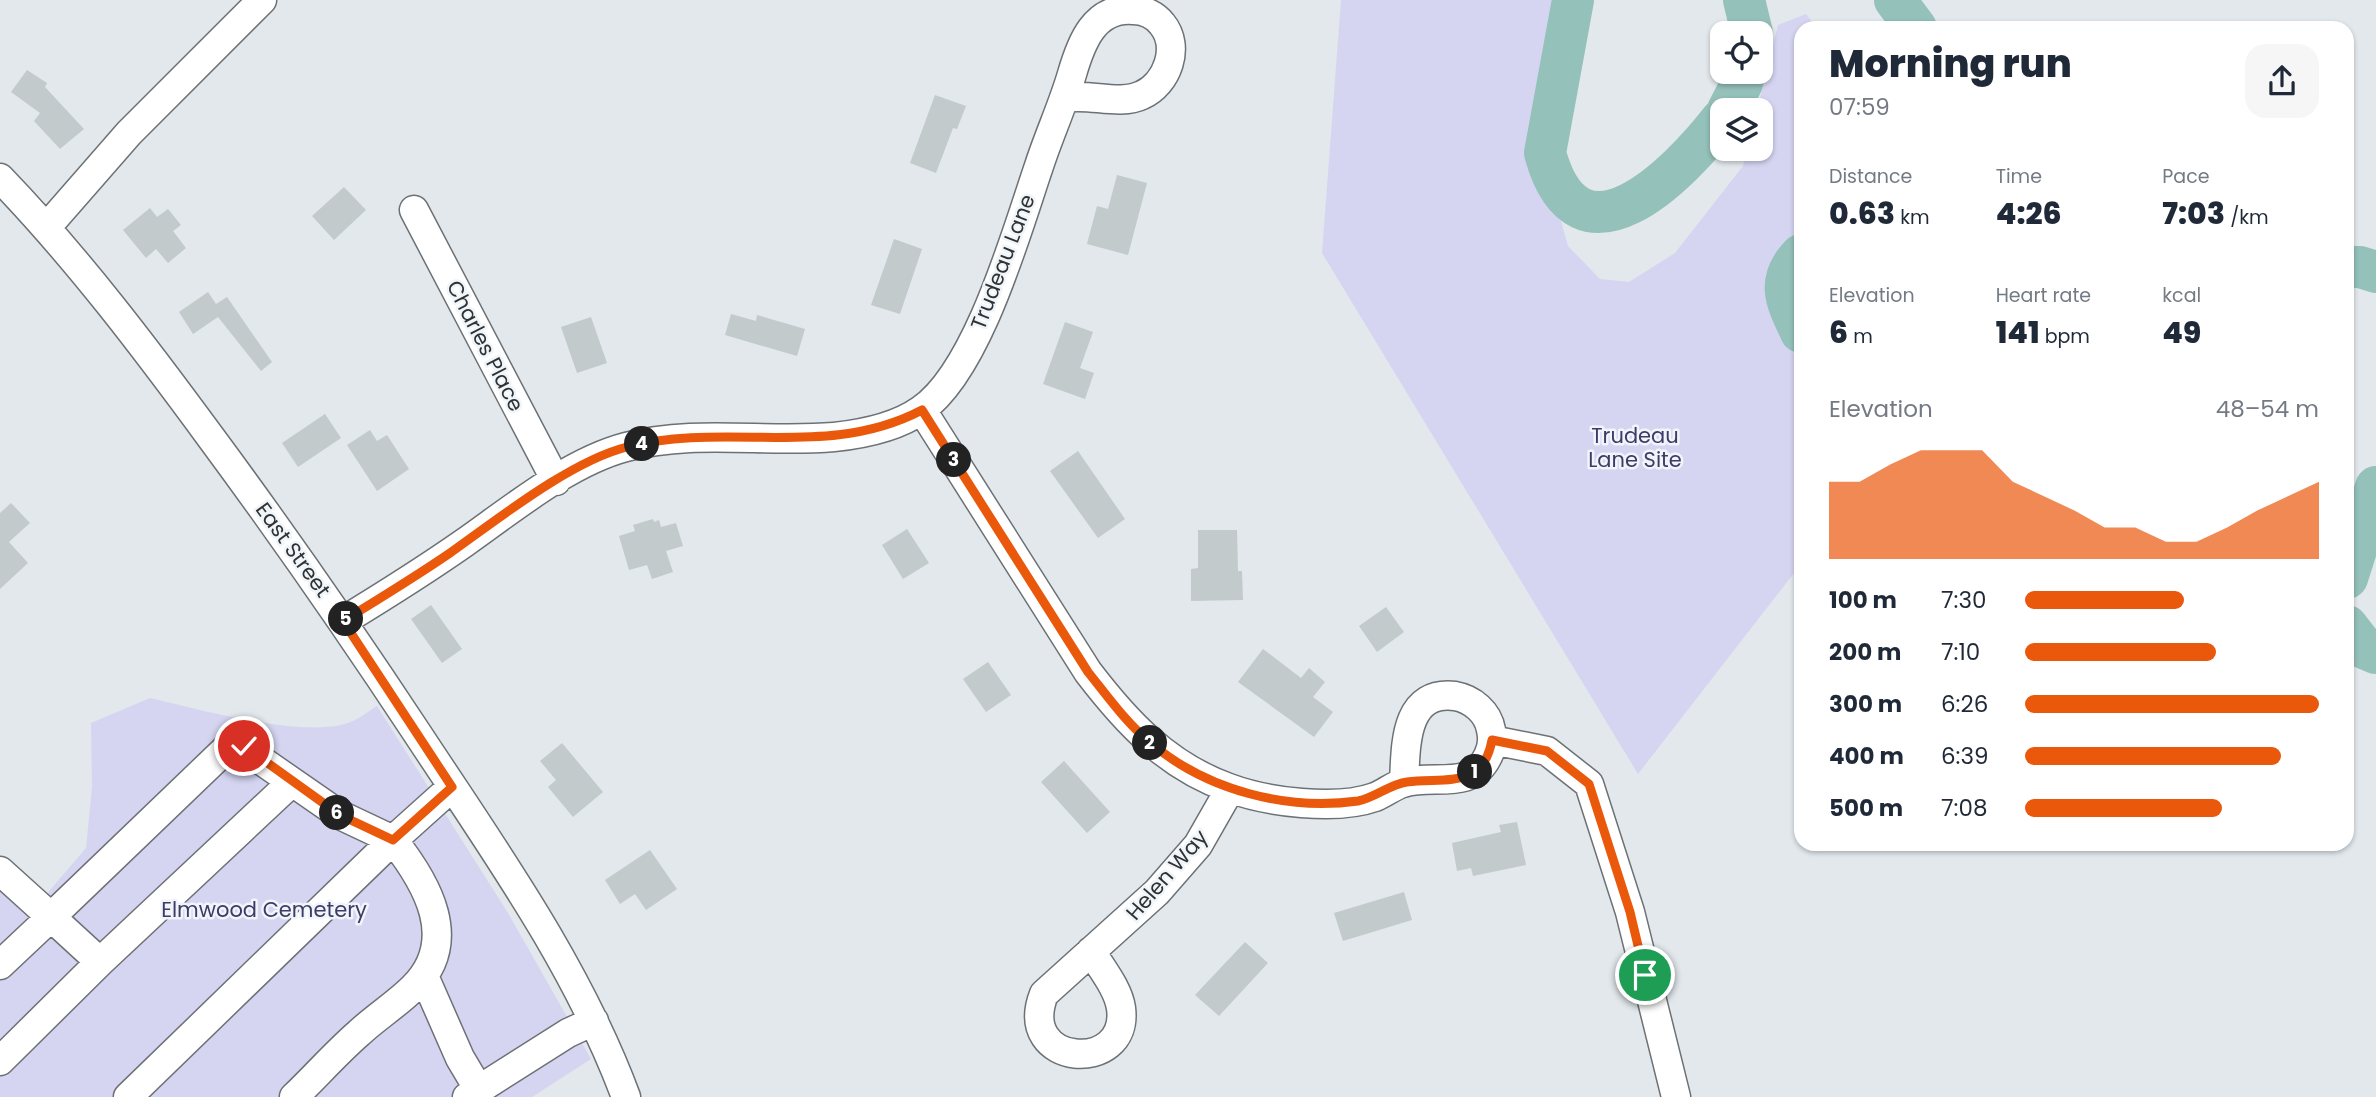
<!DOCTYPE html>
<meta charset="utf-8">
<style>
:root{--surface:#fff;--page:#f6f6f7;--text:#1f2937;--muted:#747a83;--accent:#ea580c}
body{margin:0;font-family:Poppins,sans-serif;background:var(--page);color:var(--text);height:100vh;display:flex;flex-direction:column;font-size:26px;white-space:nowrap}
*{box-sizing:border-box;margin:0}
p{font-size:23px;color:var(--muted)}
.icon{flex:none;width:38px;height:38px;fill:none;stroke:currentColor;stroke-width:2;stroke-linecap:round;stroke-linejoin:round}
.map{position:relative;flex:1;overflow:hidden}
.sheet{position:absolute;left:1794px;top:21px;width:560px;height:830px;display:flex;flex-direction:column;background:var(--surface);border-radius:21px;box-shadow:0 2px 5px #0004}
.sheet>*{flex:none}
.tools{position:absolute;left:1710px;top:21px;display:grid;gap:14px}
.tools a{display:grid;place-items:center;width:63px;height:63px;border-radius:14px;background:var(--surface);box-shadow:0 2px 5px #0004;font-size:35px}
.pin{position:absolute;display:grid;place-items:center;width:60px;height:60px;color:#fff;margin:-30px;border:4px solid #fff;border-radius:50%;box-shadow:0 2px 7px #0007}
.km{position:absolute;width:35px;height:35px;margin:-18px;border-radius:50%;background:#222;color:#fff;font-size:19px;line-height:35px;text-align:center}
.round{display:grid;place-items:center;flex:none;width:74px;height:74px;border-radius:21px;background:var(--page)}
.headline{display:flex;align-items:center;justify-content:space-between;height:119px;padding:0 35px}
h1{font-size:38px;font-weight:800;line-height:52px}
.metrics{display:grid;grid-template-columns:repeat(3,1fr);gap:10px;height:119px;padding:7px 35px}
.metrics div{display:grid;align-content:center}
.metrics b{font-size:30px;font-weight:800}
.metrics small{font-size:19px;font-weight:400}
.metrics p{font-size:19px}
.chart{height:196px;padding:14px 35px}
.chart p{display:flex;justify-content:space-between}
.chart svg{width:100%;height:126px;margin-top:7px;fill:var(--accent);opacity:.7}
ul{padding:0 35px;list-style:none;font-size:23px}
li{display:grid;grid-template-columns:112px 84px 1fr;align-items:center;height:52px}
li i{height:18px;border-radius:9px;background:var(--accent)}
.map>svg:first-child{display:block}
.green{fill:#d5d5f2}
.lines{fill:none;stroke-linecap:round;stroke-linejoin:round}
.river{stroke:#94c1ba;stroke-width:42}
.building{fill:#c2cacb}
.minor-casing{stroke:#6c7175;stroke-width:31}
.minor{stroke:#fff;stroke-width:28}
.route-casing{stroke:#fff;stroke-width:14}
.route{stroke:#ea580c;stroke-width:9}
.labels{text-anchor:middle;stroke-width:5;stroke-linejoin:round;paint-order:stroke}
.street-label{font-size:21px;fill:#2f3133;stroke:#eff5f9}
.park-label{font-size:21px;fill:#3f3b69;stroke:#eff5f9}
</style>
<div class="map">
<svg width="2376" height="1097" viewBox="0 0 2376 1097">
<rect width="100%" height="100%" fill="#e2e8ec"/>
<!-- green -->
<path class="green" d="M 1341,0 L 1552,0 L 1548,174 L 1568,246 L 1600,279 L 1629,282 L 1675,253 L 1743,166 L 1747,149 L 1760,149 L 1760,110 L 1757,110 L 1778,25 L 1806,14 L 1817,28 L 1801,28 L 1801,298 C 1787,307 1788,329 1787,344 L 1801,363 L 1801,564 L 1638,774 L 1322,253 Z
M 150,698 C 198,709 310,741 353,721 C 361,717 369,711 377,706 L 508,913 L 591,1059 L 532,1097 L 0,1097 L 0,860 L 44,897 L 86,848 L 92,787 L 91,723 Z"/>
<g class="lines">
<!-- river -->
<path class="river" d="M 1573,0 L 1545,153 C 1579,278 1679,174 1722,119
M 1744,0 L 1752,33
M 1895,0 L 1916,28
M 1728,110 L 1742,83 L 1745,72
M 1801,255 C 1775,282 1787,302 1801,332
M 2347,267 L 2360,267 L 2376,272
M 2347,578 L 2376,487
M 2347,626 L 2364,648 L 2376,653"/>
</g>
<!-- building -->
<path class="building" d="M 27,70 L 47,83 L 45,87 L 84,129 L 60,149 L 34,121 L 40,113 L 11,92 Z
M 935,95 L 966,106 L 957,129 L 953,128 L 936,173 L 910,163 Z
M 1117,175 L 1147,183 L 1128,255 L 1087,244 L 1097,206 L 1108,209 Z
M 344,187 L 366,210 L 334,240 L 312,216 Z
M 150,208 L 157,217 L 168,209 L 181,225 L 173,231 L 186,248 L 168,263 L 156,249 L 146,258 L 123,230 Z
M 894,239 L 922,249 L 900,314 L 871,305 Z
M 208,292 L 216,304 L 227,297 L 272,362 L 261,371 L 218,317 L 193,334 L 179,312 Z
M 731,314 L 756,321 L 757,315 L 805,329 L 797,356 L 725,335 Z
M 591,317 L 607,363 L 577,373 L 561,327 Z
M 1065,322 L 1093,332 L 1080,368 L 1094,373 L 1085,399 L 1043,384 Z
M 325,414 L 341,438 L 298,467 L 282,443 Z
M 370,430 L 377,441 L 387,435 L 409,469 L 377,491 L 347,445 Z
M 1078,451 L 1125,519 L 1098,538 L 1050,471 Z
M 11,503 L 30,523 L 9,542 L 28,563 L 0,589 L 0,513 Z
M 653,519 L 654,522 L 659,520 L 661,527 L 676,523 L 683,546 L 666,551 L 673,572 L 652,579 L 647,565 L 629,570 L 619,536 L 635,531 L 633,525 Z
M 907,529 L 929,563 L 903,579 L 882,545 Z
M 1198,530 L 1237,530 L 1238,571 L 1242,571 L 1243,600 L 1191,601 L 1191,569 L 1198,568 Z
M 431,605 L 462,649 L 442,663 L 411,619 Z
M 1386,607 L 1404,632 L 1377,652 L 1359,626 Z
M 1263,649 L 1301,678 L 1309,668 L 1325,682 L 1313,697 L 1333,712 L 1314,737 L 1238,682 Z
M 988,662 L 1011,695 L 986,712 L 963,679 Z
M 562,743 L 603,792 L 573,817 L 548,787 L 556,780 L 540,761 Z
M 1064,761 L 1110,812 L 1087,833 L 1041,782 Z
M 1517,822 L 1526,865 L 1473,876 L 1471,868 L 1457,871 L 1452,843 L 1501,832 L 1499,825 Z
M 650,850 L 677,889 L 646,910 L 635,894 L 620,904 L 605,880 Z
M 1404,892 L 1412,920 L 1343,941 L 1334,913 Z
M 1245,942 L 1268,963 L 1219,1016 L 1195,995 Z"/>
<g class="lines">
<!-- minor casing -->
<g class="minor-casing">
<path id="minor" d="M 0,178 C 78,259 146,349 212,439 C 283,535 351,633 417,733 C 494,850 577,965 626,1097
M 414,210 L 556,481
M 46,228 L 129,133 L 262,0
M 922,410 L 1088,672 C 1127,723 1167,766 1229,788 C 1267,802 1336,811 1375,797 C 1385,793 1393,786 1403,783 C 1433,773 1471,792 1488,756 C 1492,748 1493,738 1491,730 C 1488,712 1472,699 1455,696 C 1403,690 1406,748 1404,782
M 343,621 C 384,596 424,571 464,543 C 511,510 569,462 626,447 C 695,429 764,443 834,437 C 863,434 897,427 921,410 C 978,371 1017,230 1039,166 C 1049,135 1063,105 1072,74 C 1081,43 1094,7 1133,10 C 1144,10 1155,15 1162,24 C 1181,47 1167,84 1142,95 C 1119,106 1090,93 1065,98
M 1492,740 L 1547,751 L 1589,784 L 1630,912 L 1676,1097
M 0,871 L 51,917 L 226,749 L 239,745 L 340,815 L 393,840 L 128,1097
M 1091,951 C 1101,968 1118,988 1121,1008 C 1130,1075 1015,1067 1044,994 L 1157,892 L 1198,845 L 1230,789
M 0,965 L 51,917 L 100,962
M 424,976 L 460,1058 L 479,1090
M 0,1061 L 100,962 L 292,782
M 294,1097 C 316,1076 336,1053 359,1033 C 376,1017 397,1004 413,988 C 461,941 427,883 393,840 L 452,787
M 467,1097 L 568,1033 L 594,1021"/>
</g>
<!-- minor -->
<use href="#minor" class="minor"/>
</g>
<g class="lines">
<!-- route casing -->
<g class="route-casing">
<path id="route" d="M 244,746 L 340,815 L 393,840 L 452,787 L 343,621 C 379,599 415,577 450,553 C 498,519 571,461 627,447 C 728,421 827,460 922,410 L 1088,672 C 1108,697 1127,724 1152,744 C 1207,790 1286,811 1358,801 C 1375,798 1390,784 1407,782 C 1445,777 1483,790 1492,740 L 1547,751 L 1589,784 L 1630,912 L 1645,975"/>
</g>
<!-- route -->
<use href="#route" class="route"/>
</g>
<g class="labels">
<!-- street labels -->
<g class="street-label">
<text transform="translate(1003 262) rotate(-69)" y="7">Trudeau Lane</text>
<text transform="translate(485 346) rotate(63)" y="7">Charles Place</text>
<text transform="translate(293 550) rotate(54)" y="7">East Street</text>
<text transform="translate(1167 875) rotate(-49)" y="7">Helen Way</text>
</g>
<!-- park labels -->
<g class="park-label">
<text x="1635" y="443">Trudeau<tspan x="1635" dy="24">Lane Site</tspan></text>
<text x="264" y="917">Elmwood Cemetery</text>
</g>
</g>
</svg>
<div class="tools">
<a><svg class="icon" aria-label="locate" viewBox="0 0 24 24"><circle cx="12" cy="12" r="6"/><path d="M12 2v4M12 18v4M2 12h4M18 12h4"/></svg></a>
<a><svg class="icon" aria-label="layers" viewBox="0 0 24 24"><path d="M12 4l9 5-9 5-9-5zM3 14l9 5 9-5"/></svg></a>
</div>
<div class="pin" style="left:1645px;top:975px;background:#1e9e55"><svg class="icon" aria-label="arrive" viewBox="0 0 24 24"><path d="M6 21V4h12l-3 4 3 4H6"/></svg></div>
<div class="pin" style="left:244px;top:746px;background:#d93025"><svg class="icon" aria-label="check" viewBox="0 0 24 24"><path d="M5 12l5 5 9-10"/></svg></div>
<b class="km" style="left:1475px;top:772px">1</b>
<b class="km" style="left:1150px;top:743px">2</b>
<b class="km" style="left:954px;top:460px">3</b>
<b class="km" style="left:642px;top:444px">4</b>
<b class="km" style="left:346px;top:619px">5</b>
<b class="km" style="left:337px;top:813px">6</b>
<section class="sheet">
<div class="headline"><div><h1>Morning run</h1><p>07:59</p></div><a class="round"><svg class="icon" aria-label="share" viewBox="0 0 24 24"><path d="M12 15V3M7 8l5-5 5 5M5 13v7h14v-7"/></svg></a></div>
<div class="metrics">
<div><p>Distance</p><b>0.63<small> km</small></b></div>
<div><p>Time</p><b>4:26</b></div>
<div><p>Pace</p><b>7:03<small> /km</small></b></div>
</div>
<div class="metrics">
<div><p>Elevation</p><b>6<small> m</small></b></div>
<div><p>Heart rate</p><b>141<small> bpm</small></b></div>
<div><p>kcal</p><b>49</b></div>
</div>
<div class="chart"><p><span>Elevation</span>48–54 m</p>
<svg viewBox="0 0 160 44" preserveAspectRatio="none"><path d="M0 44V17L10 17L20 11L30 6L40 6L50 6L60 17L70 22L80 27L90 33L100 33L110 38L120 38L130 33L140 27L150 22L160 17V44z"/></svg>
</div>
<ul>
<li><b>100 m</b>7:30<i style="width:54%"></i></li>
<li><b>200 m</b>7:10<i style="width:65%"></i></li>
<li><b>300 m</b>6:26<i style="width:100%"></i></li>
<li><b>400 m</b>6:39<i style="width:87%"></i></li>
<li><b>500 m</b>7:08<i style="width:67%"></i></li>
</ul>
</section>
</div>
